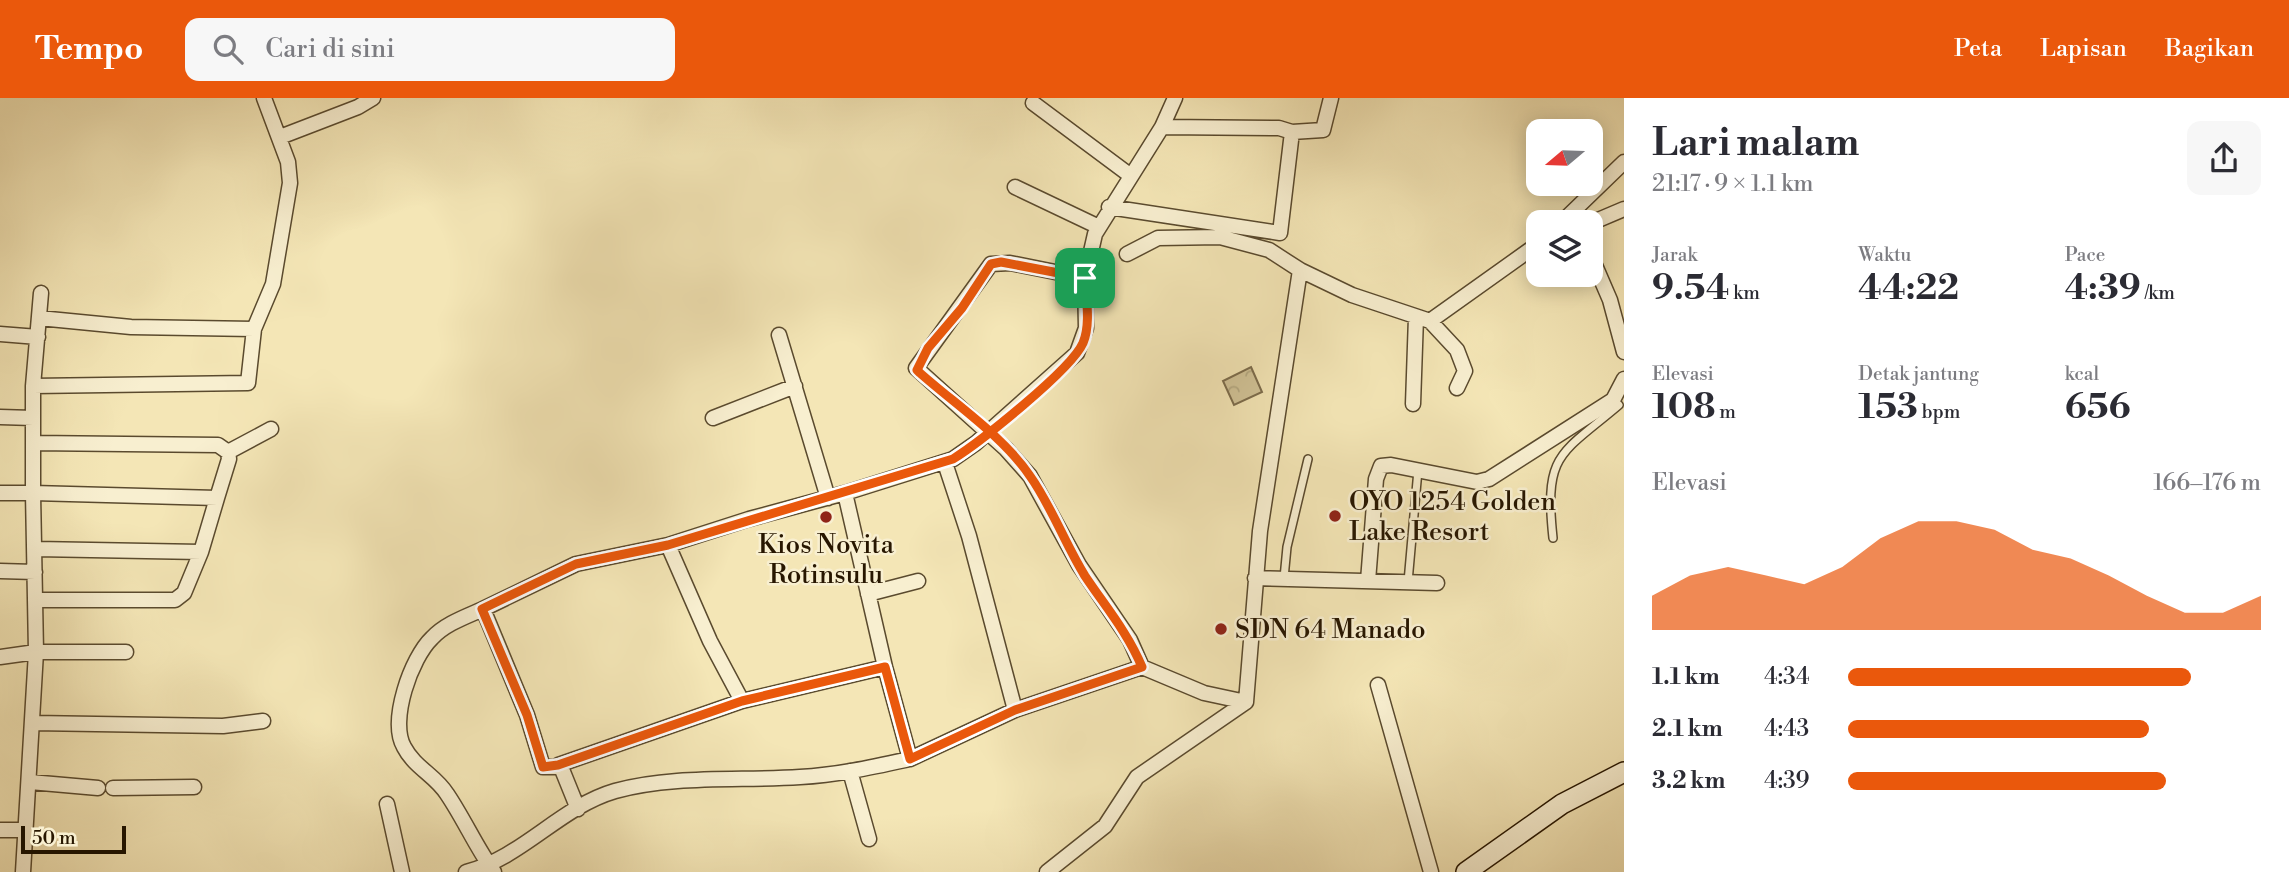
<!DOCTYPE html>
<html lang="id">
<meta charset="utf-8">
<style>
:root{--surface:#fff;--page:#f7f7f7;--text:#2b2b33;--muted:#7c7c81;--accent:#ea580c}
body{margin:0;font-family:"Libre Bodoni",serif;background:var(--page);color:var(--text);height:100vh;display:flex;flex-direction:column;font-size:26px;white-space:nowrap}
*{box-sizing:border-box;margin:0}
p{font-size:23px;color:var(--muted)}
.icon{flex:none;width:38px;height:38px;fill:none;stroke:currentColor;stroke-width:2;stroke-linecap:round;stroke-linejoin:round}
.map{position:relative;flex:1;overflow:hidden}
.side{display:flex;flex-direction:column;background:var(--surface);width:665px}
.side>*{flex:none}
.needle{width:46px;rotate:251deg}
.fabs{position:absolute;left:1526px;top:21px;display:grid;gap:14px}
.fabs a{display:grid;place-items:center;width:77px;height:77px;border-radius:14px;background:var(--surface);box-shadow:0 4px 18px #0003;font-size:35px}
.scale{position:absolute;left:21px;bottom:18px;width:105px;box-sizing:border-box;padding-left:7px;border:4px solid #271600;border-top:0;font-size:19px;line-height:24px;white-space:nowrap;color:#271600;-webkit-text-stroke:5px #f8efd0;paint-order:stroke}
.pin{position:absolute;display:grid;place-items:center;width:60px;height:60px;color:#fff;margin:-30px;border-radius:14px;box-shadow:0 4px 10px #0006}
.round{display:grid;place-items:center;flex:none;width:74px;height:74px;border-radius:14px;background:var(--page)}
.summary{display:flex;align-items:center;justify-content:space-between;height:119px;padding:0 28px}
h1{font-size:38px;font-weight:700;line-height:52px}
.metrics{display:grid;grid-template-columns:repeat(3,1fr);gap:10px;height:119px;padding:7px 28px}
.metrics div{display:grid;align-content:center}
.metrics b{font-size:35px;font-weight:700}
.metrics small{font-size:19px;font-weight:400}
.metrics p{font-size:19px}
.chart{height:196px;padding:14px 28px}
.chart p{display:flex;justify-content:space-between}
.chart svg{width:100%;height:126px;margin-top:7px;fill:var(--accent);opacity:.7}
ul{padding:0 28px;list-style:none;font-size:23px}
li{display:grid;grid-template-columns:112px 84px 1fr;align-items:center;height:52px}
li i{height:18px;border-radius:9px;background:var(--accent)}
header{display:flex;align-items:center;gap:42px;box-sizing:border-box;height:98px;padding:0 35px;background:var(--accent);color:#fff}
header strong{font-size:33px}
nav{display:flex;gap:38px;margin-inline-start:auto;font-size:24px}
.search{width:490px;height:63px;background:var(--page);display:flex;align-items:center;gap:18px;box-sizing:border-box;padding:0 24px;border-radius:14px;color:var(--muted);font-size:26px}
main{display:flex;flex:1;min-height:0}
.map>svg:first-child{display:block}
.park{fill:url(#park-crowns);stroke:#7c6c4c;stroke-width:2}
.lines{fill:none;stroke-linecap:round;stroke-linejoin:round}
.service-casing{stroke:#5a4a2e;stroke-width:10}
.minor-casing{stroke:#5a4a2e;stroke-width:17}
.secondary-casing{stroke:#271600;stroke-width:22}
.service{stroke:#f8efd0;stroke-width:7}
.minor{stroke:#f8efd0;stroke-width:14}
.secondary{stroke:#f8efd0;stroke-width:19}
.route-casing{stroke:#fff;stroke-width:14}
.route{stroke:#ea580c;stroke-width:9}
.poi-dot{fill:#8f2418;stroke:#f8efd0;stroke-width:2.5}
.labels{text-anchor:middle;stroke-width:5;stroke-linejoin:round;paint-order:stroke}
.poi-label{font-size:26px;fill:#271600;stroke:#f8efd0;text-anchor:start}
</style>
<header>
<strong>Tempo</strong>
<div class="search"><svg class="icon" aria-label="search" viewBox="0 0 24 24"><circle cx="10" cy="10" r="6"/><path d="M15 15l6 6"/></svg>Cari di sini</div>
<nav><a>Peta</a><a>Lapisan</a><a>Bagikan</a></nav>
</header>
<main>
<div class="map">
<svg width="1624" height="774" viewBox="0 0 1624 774">
<defs>
<pattern id="park-crowns" width="20" height="18" patternUnits="userSpaceOnUse" patternTransform="scale(1.75)"><rect width="20" height="18" fill="#d1c397"/><path d="M2 6a3 3 0 1 1 6 0M12 15a3 3 0 1 1 6 0" fill="none" stroke="#b3a780"/></pattern>
</defs>
<rect width="100%" height="100%" fill="#f4e6b6"/>
<filter id="stains"><feTurbulence type="fractalNoise" baseFrequency=".00286" numOctaves="4"/><feColorMatrix values="0 0 0 0 .2 0 0 0 0 .09 0 0 0 0 .02 0 0 0 .5 -.17"/></filter>
<radialGradient id="worn" r=".72"><stop offset=".6" stop-color="#630" stop-opacity="0"/><stop offset="1" stop-color="#630" stop-opacity=".3"/></radialGradient>
<!-- park -->
<path class="park" d="M 1251,269 L 1262,294 L 1234,307 L 1223,283 Z"/>
<g class="lines">
<!-- service casing -->
<g class="service-casing">
<path id="service" d="M 1553,440 C 1544,355 1560,357 1619,307 L 1613,302
M 1284,480 L 1287,449 L 1308,361
M 1408,484 L 1418,372"/>
</g>
<!-- minor casing -->
<g class="minor-casing">
<path id="minor" d="M 1175,0 L 1162,29 L 1095,136 L 1085,180 L 1086,230 L 1077,255 L 976,345 L 953,361 L 845,395 L 885,569 L 910,661 L 1015,612 L 1142,569 L 1204,595 L 1246,604
M 1033,5 L 1131,78
M 1292,34 L 1323,32 L 1331,0
M 280,39 L 358,9 L 373,0
M 1015,89 L 1099,129
M 1109,109 L 1280,135 L 1292,34 L 1279,30 L 1162,29
M 1562,124 L 1624,64
M 1591,125 L 1624,111
M 1127,156 L 1158,140 L 1220,139 L 1269,152 L 1300,172
M 1591,158 L 1610,202 L 1624,254
M 1085,180 L 1010,165 L 991,166 L 916,270 L 1006,351 L 1030,378 L 1079,467 L 1130,542 L 1142,569
M 39,220 L 131,229 L 254,231
M 1430,223 L 1538,146
M 0,236 L 38,239
M 779,237 L 828,400
M 33,288 L 41,195
M 1413,306 L 1416,219
M 0,319 L 33,320
M 713,320 L 795,288
M 33,345 L 218,347 L 228,354 L 229,361 L 217,400
M 228,354 L 271,331
M 945,365 L 969,438 L 1015,612
M 0,395 L 33,395 L 33,288 L 248,285 L 254,231 L 273,186 L 290,85 L 288,64 L 264,0
M 668,447 L 710,543 L 742,603
M 0,473 L 35,474
M 1255,480 L 1437,485
M 1368,483 L 1376,381 L 1381,368 L 1391,367 L 1477,384 L 1489,381 L 1613,302 L 1624,281
M 868,496 L 918,483
M 35,502 L 175,502 L 184,495 L 201,454 L 36,451
M 483,511 C 465,519 445,526 432,540 C 411,560 389,623 404,649 C 415,670 435,677 447,696 C 464,721 476,749 494,774
M 0,559 L 36,554 L 126,554
M 1378,587 L 1431,774
M 33,625 L 223,628 L 263,623
M 558,667 L 742,603 L 885,569
M 850,673 L 869,741
M 30,684 L 98,690
M 113,690 L 194,689
M 387,706 L 402,774
M 578,711 L 561,669 L 543,669 L 527,617 L 483,511 L 576,466 L 668,447 L 749,421 L 845,395
M 0,732 L 25,732
M 23,774 L 36,554 L 33,395 L 217,400 L 201,454
M 466,774 C 522,760 560,709 615,693 C 673,677 740,683 800,679 C 837,677 873,669 910,661
M 1047,774 L 1105,728 L 1137,679 L 1246,604 L 1260,433 L 1300,172 L 1352,197 L 1430,223 L 1457,252 L 1465,273 L 1457,290"/>
</g>
<!-- secondary casing -->
<g class="secondary-casing">
<path id="secondary" d="M 1466,774 L 1562,706 L 1624,674"/>
</g>
<!-- service -->
<use href="#service" class="service"/>
<!-- minor -->
<use href="#minor" class="minor"/>
<!-- secondary -->
<use href="#secondary" class="secondary"/>
</g>
<g class="lines">
<!-- route casing -->
<g class="route-casing">
<path id="route" d="M 1085,180 C 1086,200 1091,226 1083,245 C 1071,272 980,344 953,361 L 668,447 L 576,466 L 482,511 L 527,617 L 543,669 L 558,667 L 742,603 L 885,569 L 910,661 L 1015,612 L 1142,569 C 1128,535 1105,508 1085,478 C 1065,446 1052,409 1030,378 C 1003,338 956,307 920,275 L 917,272 L 928,250 L 962,210 L 991,166 L 1001,164 L 1085,180"/>
</g>
<!-- route -->
<use href="#route" class="route"/>
</g>
<!-- markers -->
<g class="poi-dot">
<circle cx="1335" cy="418" r="7"/>
<circle cx="826" cy="419" r="7"/>
<circle cx="1221" cy="531" r="7"/>
</g>
<g class="labels">
<!-- poi labels -->
<g class="poi-label">
<text x="1349" y="412">OYO 1254 Golden<tspan x="1349" dy="30">Lake Resort</tspan></text>
<text x="826" y="455" text-anchor="middle">Kios Novita<tspan x="826" dy="30">Rotinsulu</tspan></text>
<text x="1235" y="540">SDN 64 Manado</text>
</g>
</g>
<rect width="100%" height="100%" filter="url(#stains)"/>
<rect width="100%" height="100%" fill="url(#worn)"/>
</svg>
<div class="fabs">
<a><svg class="needle" viewBox="-14 -14 28 28"><path d="M0-13l5 13h-10z" fill="#e53935"/><path d="M0 13l5-13h-10z" fill="#7c7c81"/></svg></a>
<a><svg class="icon" aria-label="layers" viewBox="0 0 24 24"><path d="M12 4l9 5-9 5-9-5zM3 14l9 5 9-5"/></svg></a>
</div>
<div class="scale">50 m</div>
<div class="pin" style="left:1085px;top:180px;background:#1e9e55"><svg class="icon" aria-label="arrive" viewBox="0 0 24 24"><path d="M6 21V4h12l-3 4 3 4H6"/></svg></div>
</div>
<section class="side">
<div class="summary"><div><h1>Lari malam</h1><p>21:17 · 9 × 1.1 km</p></div><a class="round"><svg class="icon" aria-label="share" viewBox="0 0 24 24"><path d="M12 15V3M7 8l5-5 5 5M5 13v7h14v-7"/></svg></a></div>
<div class="metrics">
<div><p>Jarak</p><b>9.54<small> km</small></b></div>
<div><p>Waktu</p><b>44:22</b></div>
<div><p>Pace</p><b>4:39<small> /km</small></b></div>
</div>
<div class="metrics">
<div><p>Elevasi</p><b>108<small> m</small></b></div>
<div><p>Detak jantung</p><b>153<small> bpm</small></b></div>
<div><p>kcal</p><b>656</b></div>
</div>
<div class="chart"><p><span>Elevasi</span>166–176 m</p>
<svg viewBox="0 0 160 44" preserveAspectRatio="none"><path d="M0 44V32L10 25L20 22L30 25L40 28L50 22L60 12L70 6L80 6L90 9L100 16L110 19L120 25L130 32L140 38L150 38L160 32V44z"/></svg>
</div>
<ul>
<li><b>1.1 km</b>4:34<i style="width:83%"></i></li>
<li><b>2.1 km</b>4:43<i style="width:73%"></i></li>
<li><b>3.2 km</b>4:39<i style="width:77%"></i></li>
</ul>
</section>
</main>
